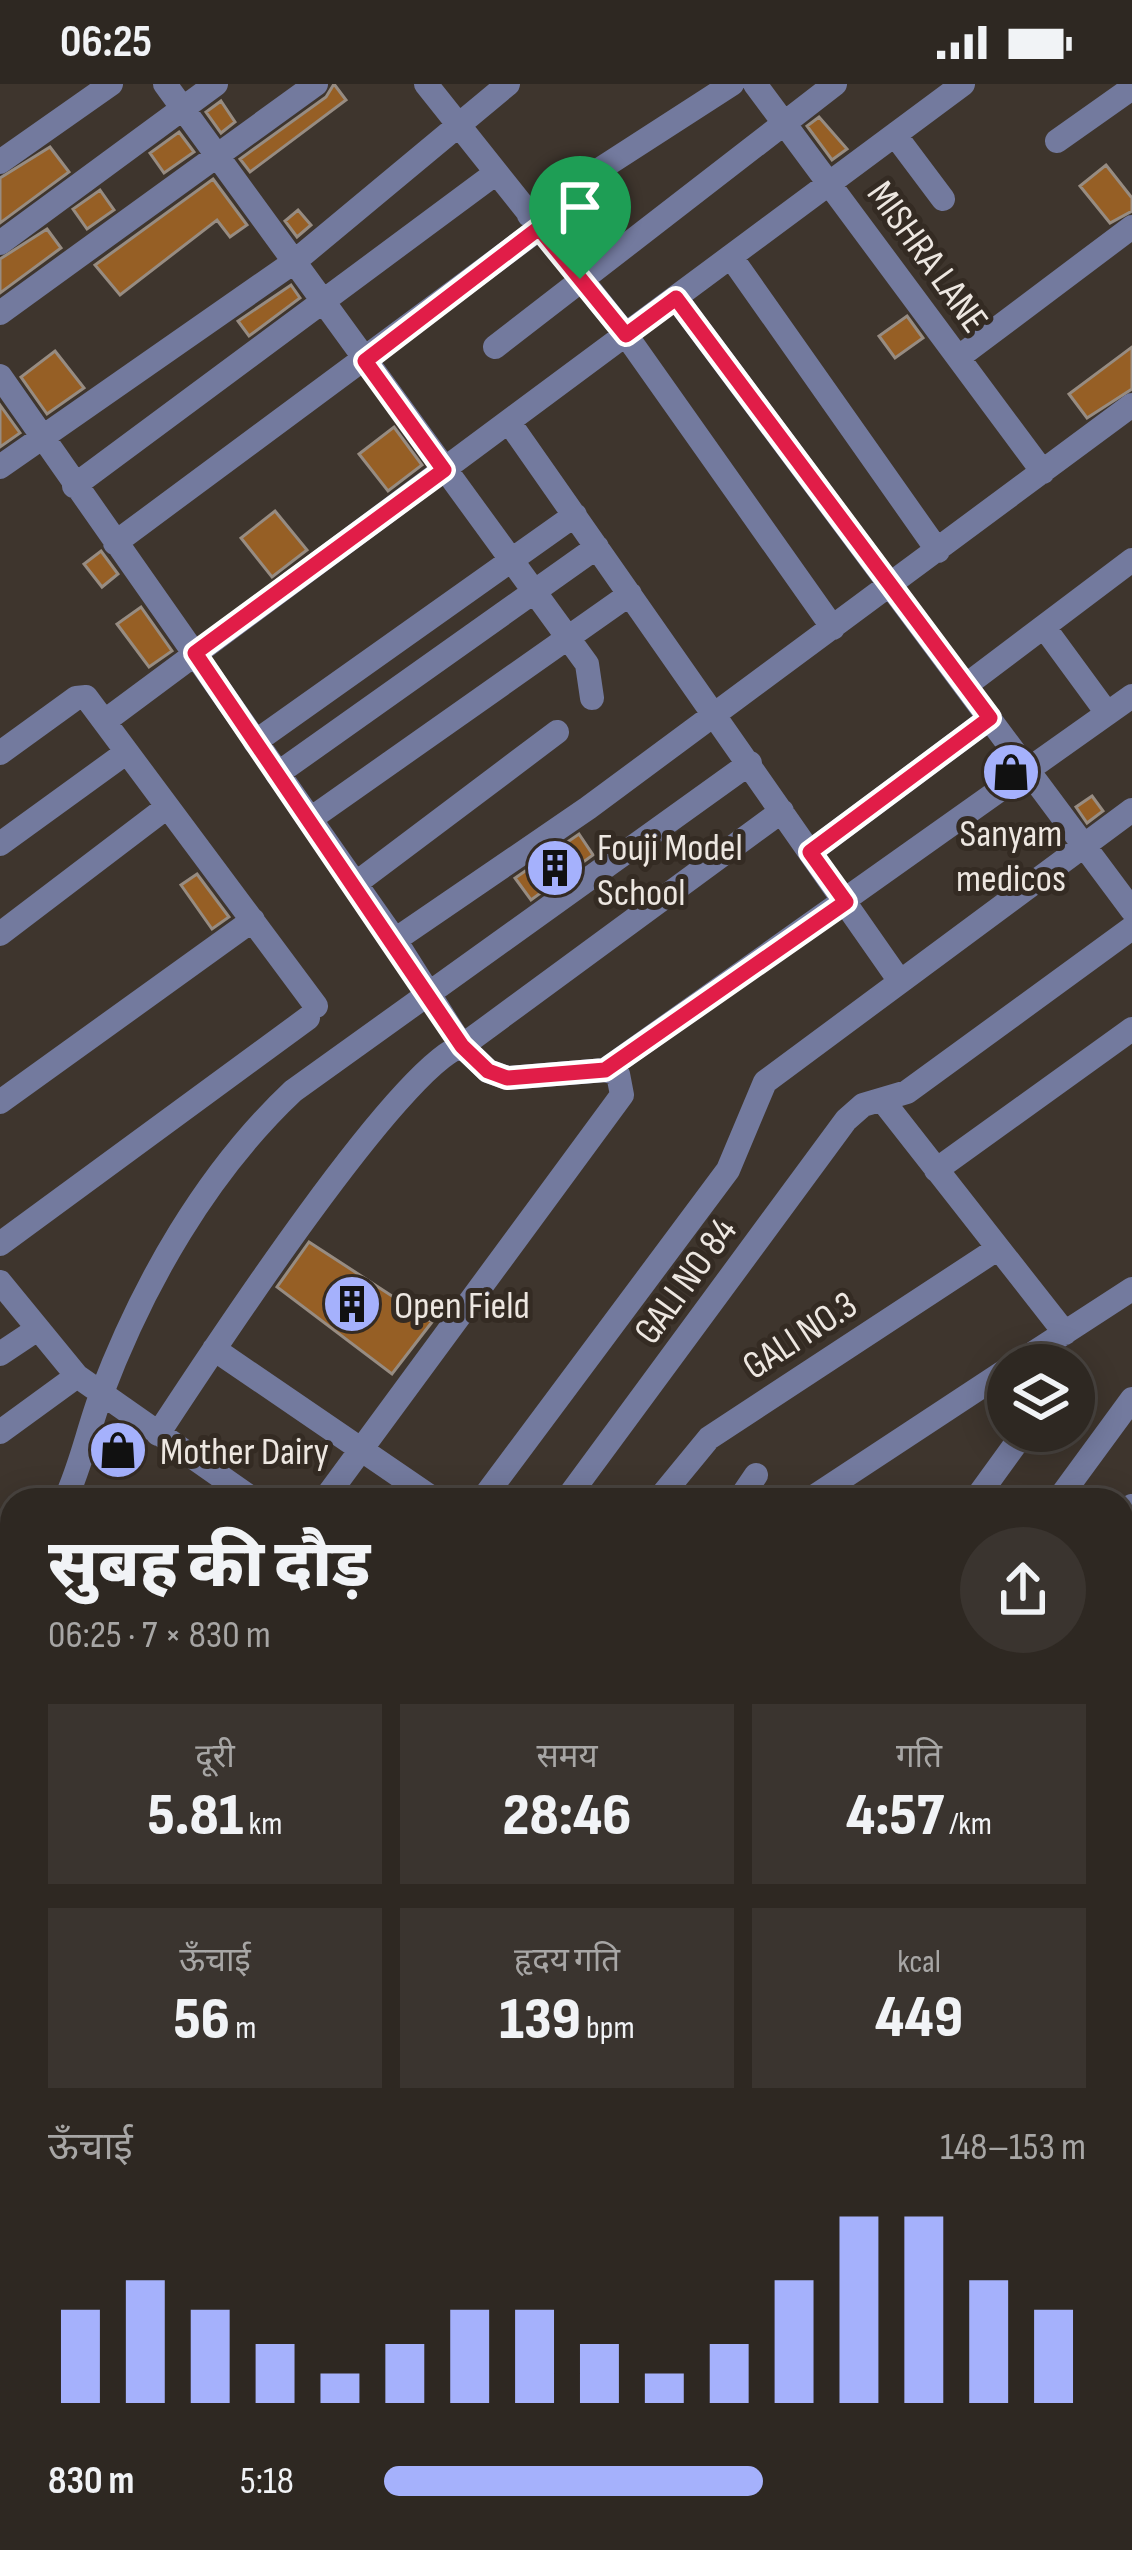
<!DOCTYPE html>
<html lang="hi">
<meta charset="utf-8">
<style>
:root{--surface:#2e2822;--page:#3a342f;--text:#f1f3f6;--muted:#a7a6a5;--line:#494440;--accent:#a5b1fc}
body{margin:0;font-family:"Sofia Sans Condensed","Noto Sans Devanagari",sans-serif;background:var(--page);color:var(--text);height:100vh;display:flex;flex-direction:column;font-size:45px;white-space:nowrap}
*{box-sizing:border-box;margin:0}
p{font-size:39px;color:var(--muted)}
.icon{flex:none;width:66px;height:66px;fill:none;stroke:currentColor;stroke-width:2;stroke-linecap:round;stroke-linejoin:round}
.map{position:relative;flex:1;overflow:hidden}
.side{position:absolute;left:0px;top:1404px;width:1134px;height:1062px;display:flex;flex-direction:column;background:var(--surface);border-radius:36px 36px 0 0;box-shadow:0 6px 30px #0003,0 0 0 3px var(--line)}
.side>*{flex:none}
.fabs{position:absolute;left:987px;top:1260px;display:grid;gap:24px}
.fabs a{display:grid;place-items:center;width:108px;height:108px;border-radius:50%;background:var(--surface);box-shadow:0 6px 30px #0003,0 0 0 3px var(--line);font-size:60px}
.pin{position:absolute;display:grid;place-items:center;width:102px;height:102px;color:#fff;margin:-123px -51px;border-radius:50% 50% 50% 0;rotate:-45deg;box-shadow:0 0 12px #0007}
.pin .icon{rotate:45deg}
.round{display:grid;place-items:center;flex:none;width:126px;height:126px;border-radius:63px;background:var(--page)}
.summary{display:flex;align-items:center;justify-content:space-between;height:204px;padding:0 48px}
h1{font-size:66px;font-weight:800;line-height:90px}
.stats{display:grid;grid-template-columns:repeat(3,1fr);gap:18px;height:204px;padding:12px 48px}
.stats div{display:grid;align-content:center;border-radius:0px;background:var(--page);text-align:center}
.stats b{font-size:60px;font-weight:800}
.stats small{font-size:33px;font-weight:400}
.stats p{font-size:33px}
.chart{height:336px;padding:24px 48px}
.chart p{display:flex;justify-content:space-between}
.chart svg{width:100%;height:216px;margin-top:12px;stroke:var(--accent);stroke-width:6}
ul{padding:0 48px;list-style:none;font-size:39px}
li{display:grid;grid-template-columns:192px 144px 1fr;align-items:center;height:90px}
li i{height:30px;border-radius:15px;background:var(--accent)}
.status{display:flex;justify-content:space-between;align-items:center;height:84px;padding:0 60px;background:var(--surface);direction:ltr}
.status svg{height:33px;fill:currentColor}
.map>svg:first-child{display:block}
.building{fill:#965f25;stroke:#978c82;stroke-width:3}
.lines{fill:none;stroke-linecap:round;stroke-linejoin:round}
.street{stroke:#737a9e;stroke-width:24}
.route-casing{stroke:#fff;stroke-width:24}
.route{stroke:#e11d48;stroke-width:15}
.labels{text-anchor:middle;stroke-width:10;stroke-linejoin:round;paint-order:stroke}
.street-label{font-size:39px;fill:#ede7e1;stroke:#342b23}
.poi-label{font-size:39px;fill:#ede7e1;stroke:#342b23;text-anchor:start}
</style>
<div class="status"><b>06:25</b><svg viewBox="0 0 49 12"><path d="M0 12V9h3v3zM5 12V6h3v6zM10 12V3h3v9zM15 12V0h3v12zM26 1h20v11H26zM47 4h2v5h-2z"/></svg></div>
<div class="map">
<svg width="1132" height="2466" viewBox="0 0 1132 2466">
<rect width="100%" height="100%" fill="#3e352d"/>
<!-- building -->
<path class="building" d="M 334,0 L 346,16 L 250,88 L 240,75 L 326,13 Z
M 221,17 L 235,38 L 221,49 L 206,28 Z
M 819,33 L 847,65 L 832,76 L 807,42 Z
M 179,48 L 194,68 L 164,89 L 150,69 Z
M 50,63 L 69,88 L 0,139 L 0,94 Z
M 1106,81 L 1132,114 L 1132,127 L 1110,139 L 1080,102 Z
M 213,95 L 247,141 L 230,153 L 217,136 L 120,211 L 95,181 Z
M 100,106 L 114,126 L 87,145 L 73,125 Z
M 298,126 L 311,141 L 297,153 L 285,137 Z
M 47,145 L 61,164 L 0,209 L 0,175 Z
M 291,201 L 300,214 L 249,252 L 238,237 Z
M 907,232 L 923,254 L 895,274 L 879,252 Z
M 1132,263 L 1132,305 L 1087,334 L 1069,310 Z
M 55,267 L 84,304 L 47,330 L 21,293 Z
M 0,321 L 20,349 L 0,363 Z
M 394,343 L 422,381 L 388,407 L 359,370 Z
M 275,427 L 307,466 L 272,493 L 241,454 Z
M 101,467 L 118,490 L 102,503 L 84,480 Z
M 141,523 L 172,567 L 149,583 L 117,540 Z
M 1092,712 L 1103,727 L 1087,739 L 1076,723 Z
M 579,750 L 593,771 L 531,816 L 515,794 Z
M 197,790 L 229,833 L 212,845 L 181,801 Z
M 309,1158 L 432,1238 L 392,1290 L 277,1203 Z"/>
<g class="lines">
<!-- street -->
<path class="street" d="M 165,0 L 587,580 L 592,614
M 426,0 L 626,251 L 833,544
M 755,0 L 1043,388
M 895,51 L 943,115
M 1057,57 L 1132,4
M 0,78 L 111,0
M 529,131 L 732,0
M 0,159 L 216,0
M 731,173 L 938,467
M 676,214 L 1132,826
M 0,229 L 316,0
M 495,263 L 835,0
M 959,273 L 1132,143
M 0,292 L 395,856 L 588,724 L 1132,321
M 509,338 L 899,896
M 0,383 L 294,178 L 508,0
M 74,402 L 496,89
M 115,459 L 540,144
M 1044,543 L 1107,629
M 965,602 L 1132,476
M 105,637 L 963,0
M 255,658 L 575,431
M 0,669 L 76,614 L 86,613 L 316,922
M 277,690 L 597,463
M 309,736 L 630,510
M 0,760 L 127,668
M 810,768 L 990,634
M 355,800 L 557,648
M 0,850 L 167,723
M 395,856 L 462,962 L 782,727
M 605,986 L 1132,612
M 883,1017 L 1065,1249
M 0,1018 L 253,836
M 936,1086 L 1132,945
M 0,1160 L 308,934
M 0,1198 L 77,1292 L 254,1416
M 214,1265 L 435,1416
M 0,1270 L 36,1246
M 1015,1281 L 1132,1205
M 0,1348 L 77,1292
M 158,1350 C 204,1280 399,981 462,962 L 488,987 L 507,994 L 605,986 L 618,990 L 622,1011 L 324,1416
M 65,1416 C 81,1382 88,1346 101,1311 C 143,1200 206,1089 293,1007 L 750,679
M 482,1416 L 728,1086 L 765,998 L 1132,726
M 566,1416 L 846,1036 L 863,1021 L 907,1008 L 1132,844
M 658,1416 L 709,1354 L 997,1165
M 739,1416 L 756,1391
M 809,1416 L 1008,1285
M 975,1416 L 1025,1347
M 1058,1416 L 1132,1315
M 1122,1435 L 1132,1422
M 0,1506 L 12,1494
M 0,1546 L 12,1563
M 1122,1555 L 1132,1541
M 1122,1655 L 1132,1642
M 0,1660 L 12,1677
M 0,1741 L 12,1757
M 1122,1764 L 1132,1750
M 0,1899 L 12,1914
M 1122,1971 L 1132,1957
M 0,1991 L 12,1975
M 1122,2037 L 1132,2044
M 0,2099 L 12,2083
M 1122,2119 L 1132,2105
M 0,2212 L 12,2197
M 1122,2330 L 1132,2316
M 0,2332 L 12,2316
M 1122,2418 L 1132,2425
M 0,2443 L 12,2427
M 319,2454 L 336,2466
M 1040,2454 L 1057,2466
M 106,2466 L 112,2454
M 178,2466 L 186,2454
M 273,2466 L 281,2454
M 759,2466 L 768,2454
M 872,2466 L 882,2454
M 946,2466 L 955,2454"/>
</g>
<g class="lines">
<!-- route casing -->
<g class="route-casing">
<path id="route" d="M 539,144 L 626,251 L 676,214 L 990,634 L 810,768 L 846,818 L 605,986 L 507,994 L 488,987 L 462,962 L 195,569 L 444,386 L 365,277 Z"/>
</g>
<!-- route -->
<use href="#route" class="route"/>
</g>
<!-- icons -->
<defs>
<g id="shop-disc" transform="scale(3)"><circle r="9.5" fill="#a5b1fc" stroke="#342b23"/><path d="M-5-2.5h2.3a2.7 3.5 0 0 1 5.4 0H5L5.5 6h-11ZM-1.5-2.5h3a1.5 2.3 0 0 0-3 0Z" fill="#111"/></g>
<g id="building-disc" transform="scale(3)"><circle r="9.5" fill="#a5b1fc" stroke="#342b23"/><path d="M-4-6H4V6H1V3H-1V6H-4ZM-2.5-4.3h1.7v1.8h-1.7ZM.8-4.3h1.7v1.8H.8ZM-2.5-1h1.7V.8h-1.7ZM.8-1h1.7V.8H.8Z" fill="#111"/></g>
</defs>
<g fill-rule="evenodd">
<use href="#shop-disc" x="1011" y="688"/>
<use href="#building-disc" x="555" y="784"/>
<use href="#building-disc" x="352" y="1220"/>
<use href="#shop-disc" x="118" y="1366"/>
</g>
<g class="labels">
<!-- street labels -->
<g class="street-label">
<text transform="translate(929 172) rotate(54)" y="14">MISHRA LANE</text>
<text transform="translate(684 1196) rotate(-54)" y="14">GALI NO 84</text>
<text transform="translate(799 1250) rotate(-33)" y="14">GALI NO.3</text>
</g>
<!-- poi labels -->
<g class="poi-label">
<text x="1011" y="762" text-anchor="middle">Sanyam<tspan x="1011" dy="45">medicos</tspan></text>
<text x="597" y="776">Fouji Model<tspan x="597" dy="45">School</tspan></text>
<text x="394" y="1234">Open Field</text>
<text x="160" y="1380">Mother Dairy</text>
</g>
</g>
</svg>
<div class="fabs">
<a><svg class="icon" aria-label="layers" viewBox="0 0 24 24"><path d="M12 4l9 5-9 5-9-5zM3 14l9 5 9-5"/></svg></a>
</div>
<div class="pin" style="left:580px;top:195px;background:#1e9e55"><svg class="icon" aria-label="arrive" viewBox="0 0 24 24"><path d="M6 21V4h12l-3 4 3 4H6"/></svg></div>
<section class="side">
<div class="summary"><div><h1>सुबह की दौड़</h1><p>06:25 · 7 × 830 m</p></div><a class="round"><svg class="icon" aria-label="share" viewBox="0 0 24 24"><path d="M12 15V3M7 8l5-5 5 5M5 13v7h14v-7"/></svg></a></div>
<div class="stats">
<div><p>दूरी</p><b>5.81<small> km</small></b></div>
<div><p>समय</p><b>28:46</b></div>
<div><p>गति</p><b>4:57<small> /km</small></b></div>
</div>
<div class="stats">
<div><p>ऊँचाई</p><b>56<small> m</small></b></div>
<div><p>हृदय गति</p><b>139<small> bpm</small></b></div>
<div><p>kcal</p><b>449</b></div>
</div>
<div class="chart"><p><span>ऊँचाई</span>148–153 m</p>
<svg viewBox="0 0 160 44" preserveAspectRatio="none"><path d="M5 44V25M15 44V19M25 44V25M35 44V32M45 44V38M55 44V32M65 44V25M75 44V25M85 44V32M95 44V38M105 44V32M115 44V19M125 44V6M135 44V6M145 44V19M155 44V25"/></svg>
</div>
<ul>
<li><b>830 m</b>5:18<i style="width:54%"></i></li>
</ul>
</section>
</div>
